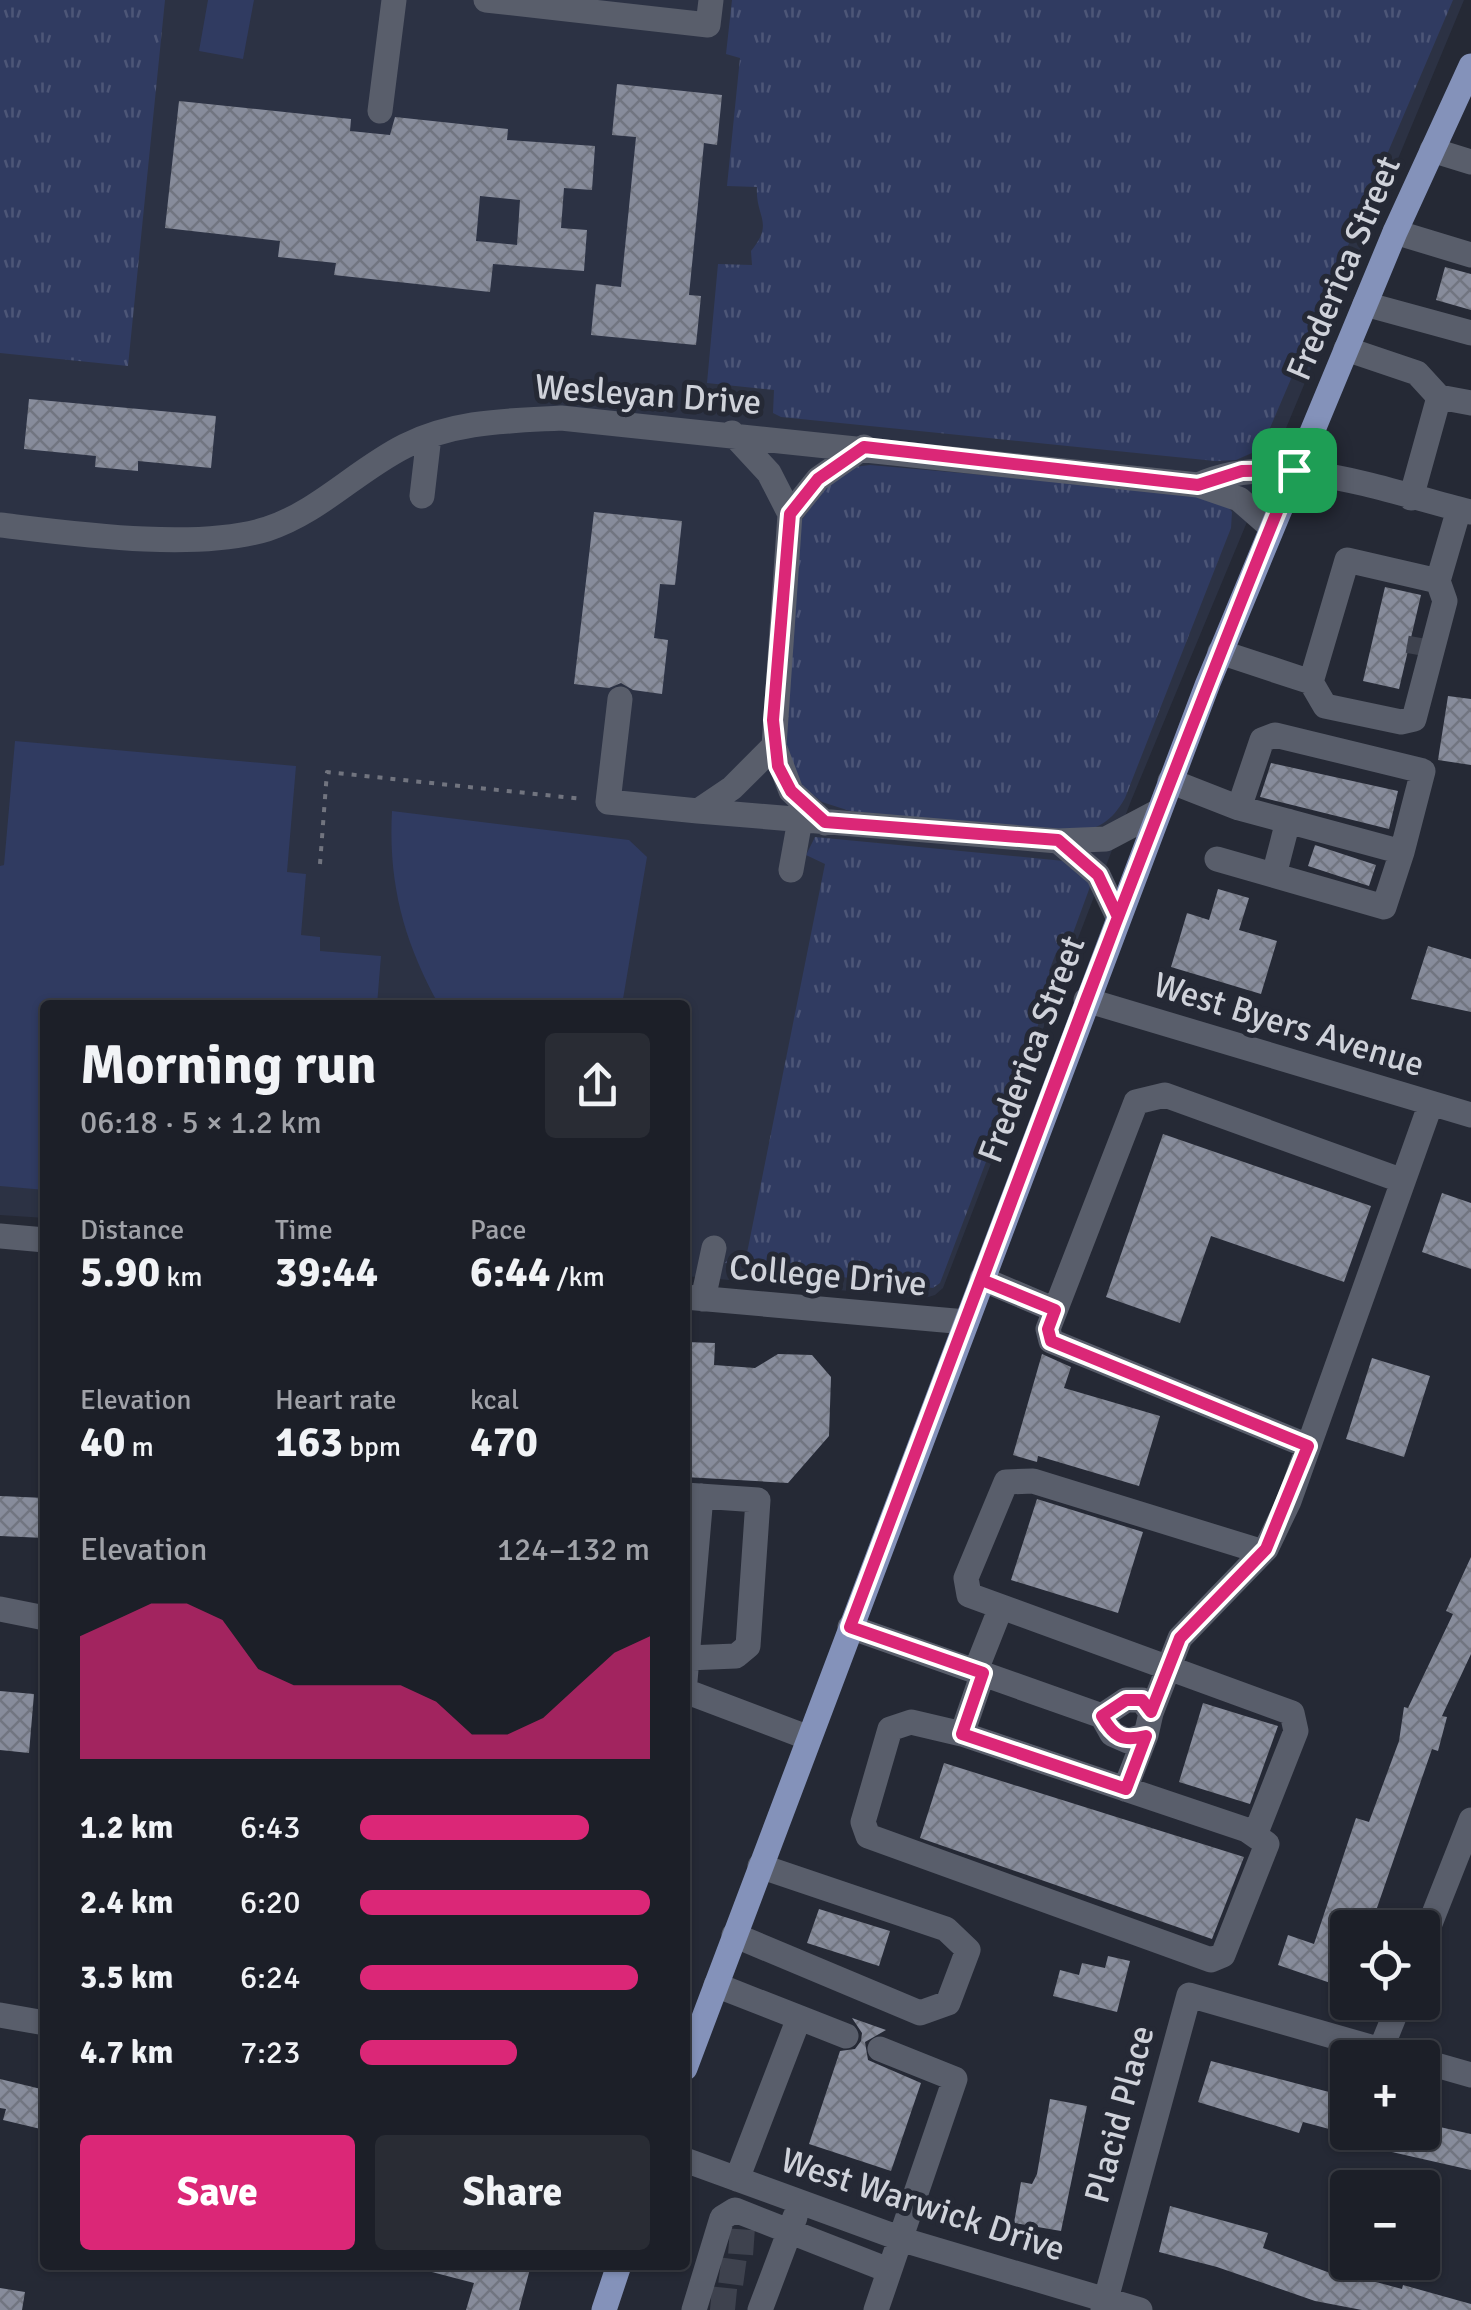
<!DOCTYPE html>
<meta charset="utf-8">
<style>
:root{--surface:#1c1f28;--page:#292c34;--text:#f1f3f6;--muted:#a0a2a8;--line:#3a3d45;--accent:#db2777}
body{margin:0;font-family:Signika,sans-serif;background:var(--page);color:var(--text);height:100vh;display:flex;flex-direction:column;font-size:38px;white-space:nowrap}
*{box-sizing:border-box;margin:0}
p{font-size:32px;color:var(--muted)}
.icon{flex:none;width:55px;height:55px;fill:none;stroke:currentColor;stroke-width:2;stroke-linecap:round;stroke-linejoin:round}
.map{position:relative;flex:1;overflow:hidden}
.details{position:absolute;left:40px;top:1000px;width:650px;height:1270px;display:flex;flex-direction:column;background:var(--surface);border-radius:10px;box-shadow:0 2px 8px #0004,0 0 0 2px var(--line)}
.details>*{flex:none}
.tools{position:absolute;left:1330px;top:1910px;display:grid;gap:20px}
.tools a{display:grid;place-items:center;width:110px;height:110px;border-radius:10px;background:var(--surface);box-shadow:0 2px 8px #0004,0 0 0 2px var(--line);font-size:50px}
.pin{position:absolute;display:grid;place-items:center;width:85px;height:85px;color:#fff;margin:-42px;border-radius:20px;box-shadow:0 5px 15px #0006}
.round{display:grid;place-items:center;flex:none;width:105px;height:105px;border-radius:10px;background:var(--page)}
.overview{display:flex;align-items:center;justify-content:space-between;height:170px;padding:0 40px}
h1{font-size:55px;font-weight:700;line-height:75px}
.figures{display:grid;grid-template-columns:repeat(3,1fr);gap:15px;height:170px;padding:10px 40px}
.figures div{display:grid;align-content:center}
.figures b{font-size:42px;font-weight:700}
.figures small{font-size:28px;font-weight:400}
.figures p{font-size:28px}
.chart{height:280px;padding:20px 40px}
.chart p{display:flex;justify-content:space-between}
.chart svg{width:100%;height:180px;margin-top:10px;fill:var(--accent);opacity:.7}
.action{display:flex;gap:20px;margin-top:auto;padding:20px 40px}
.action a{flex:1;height:115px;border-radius:10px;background:var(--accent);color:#fff;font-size:40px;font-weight:700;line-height:115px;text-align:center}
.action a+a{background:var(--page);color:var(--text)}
ul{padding:0 40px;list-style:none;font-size:32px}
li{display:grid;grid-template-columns:160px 120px 1fr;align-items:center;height:75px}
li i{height:25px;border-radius:12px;background:var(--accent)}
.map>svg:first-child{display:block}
.built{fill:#2c3244}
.grass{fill:url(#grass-tufts)}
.garden{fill:#303b61}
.building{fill:url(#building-cross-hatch);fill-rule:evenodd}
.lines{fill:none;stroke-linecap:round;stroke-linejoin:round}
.minor-tunnel{stroke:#3e424e;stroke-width:25;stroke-dasharray:25 12;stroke-linecap:butt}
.path{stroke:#71747f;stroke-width:4;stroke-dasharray:5 8;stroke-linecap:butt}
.minor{stroke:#595e6b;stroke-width:25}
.major{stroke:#8492ba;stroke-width:25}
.route-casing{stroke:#fff;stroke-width:20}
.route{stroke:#db2777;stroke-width:12}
.labels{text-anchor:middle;stroke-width:10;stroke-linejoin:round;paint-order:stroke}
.street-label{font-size:35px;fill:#cfd2da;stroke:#252935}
</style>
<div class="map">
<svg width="1471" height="2310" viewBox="0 0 1471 2310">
<defs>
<pattern id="grass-tufts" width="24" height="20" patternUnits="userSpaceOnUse" patternTransform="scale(2.5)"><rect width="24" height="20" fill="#303b61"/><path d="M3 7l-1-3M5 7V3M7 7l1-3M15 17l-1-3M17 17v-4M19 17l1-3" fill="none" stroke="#4d5677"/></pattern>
<pattern id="building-cross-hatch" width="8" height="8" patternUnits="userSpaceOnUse" patternTransform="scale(2.5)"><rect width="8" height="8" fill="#878c9b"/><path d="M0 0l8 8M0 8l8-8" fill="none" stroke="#717580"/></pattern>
</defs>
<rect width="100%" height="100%" fill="#252935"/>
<!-- built -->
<path class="built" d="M 0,0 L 1464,0 L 1131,801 L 943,1288 L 935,1295 L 925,1298 L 685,1276 L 685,1005 L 45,1005 L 45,1218 L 0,1215 Z"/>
<!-- grass -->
<path class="grass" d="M 0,0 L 165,0 L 128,366 L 0,353 Z
M 732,0 L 1453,0 L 1261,449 L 1236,460 L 1215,461 L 781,417 L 773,413 L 774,390 L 707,383 L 718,264 L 752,265 L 751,251 C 775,222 755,217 757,187 L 727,186 L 740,58 L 726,54 Z
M 870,465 L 1199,494 L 1225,503 L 1232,512 L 1231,528 L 1125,798 C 1112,821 1098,831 1070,832 L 850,811 L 822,802 L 804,788 L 783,755 L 801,521 L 825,488 L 854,467 Z
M 815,837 L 1064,861 L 1091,884 L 1065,955 L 1056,953 L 1049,971 L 1057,975 L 940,1283 L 933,1288 L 725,1263 L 731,1256 L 746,1258 L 825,864 L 806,855 Z"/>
<!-- garden -->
<path class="garden" d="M 208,0 L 254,0 L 243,59 L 199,51 Z
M 15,741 L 296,766 L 287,872 L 306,874 L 301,935 L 320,937 L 320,951 L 381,956 L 377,1005 L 45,1005 L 45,1190 L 0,1186 L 0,866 L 4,865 Z
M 392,811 L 629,840 L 647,857 L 622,1005 L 439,1005 C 404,942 388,884 392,811 Z"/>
<!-- building -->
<path class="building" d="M 617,84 L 722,95 L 717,145 L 704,143 L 689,295 L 701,296 L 696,345 L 591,335 L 596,284 L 621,287 L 636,137 L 612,135 Z
M 179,101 L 351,119 L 350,131 L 390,135 L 395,117 L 508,129 L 507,140 L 595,146 L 592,190 L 564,188 L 561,228 L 587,230 L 584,271 L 493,264 L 490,292 L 334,275 L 336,263 L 278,257 L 280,241 L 165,228 ZM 480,196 L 520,200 L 517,245 L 476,241 Z
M 1445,267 L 1471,274 L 1471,310 L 1436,300 Z
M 29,399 L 216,416 L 211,468 L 138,461 L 138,471 L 95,467 L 96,456 L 24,449 Z
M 594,512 L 682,521 L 675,585 L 660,584 L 657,612 L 654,638 L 668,640 L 662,694 L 633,690 L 621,683 L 609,688 L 574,684 Z
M 1385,587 L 1421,595 L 1399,689 L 1363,681 Z
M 1448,696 L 1471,699 L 1471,765 L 1438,760 Z
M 1271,763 L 1398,791 L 1389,829 L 1260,797 Z
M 1315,845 L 1376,865 L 1369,886 L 1308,866 Z
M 1218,889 L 1249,898 L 1239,930 L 1277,941 L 1261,994 L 1171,967 L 1187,913 L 1209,920 Z
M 1428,946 L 1471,959 L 1471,1012 L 1411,999 Z
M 1163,1134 L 1371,1206 L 1344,1282 L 1211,1236 L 1180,1323 L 1106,1297 Z
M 1442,1193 L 1471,1203 L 1471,1269 L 1422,1252 Z
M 685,1342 L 715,1343 L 714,1365 L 755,1368 L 778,1354 L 812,1355 L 831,1377 L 829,1436 L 788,1483 L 685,1477 Z
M 1042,1354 L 1071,1367 L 1064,1388 L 1160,1416 L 1139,1486 L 1038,1456 L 1037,1462 L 1013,1455 Z
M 1372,1358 L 1430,1376 L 1404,1457 L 1346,1439 Z
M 0,1496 L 45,1498 L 45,1538 L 0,1536 Z
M 1037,1499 L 1143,1532 L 1118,1613 L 1011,1580 Z
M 1471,1557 L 1471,1654 L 1442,1716 L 1447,1717 L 1438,1751 L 1432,1749 L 1370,1928 L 1348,1928 L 1348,1989 L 1278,1965 L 1288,1935 L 1314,1944 L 1356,1818 L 1369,1822 L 1399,1741 L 1404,1707 L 1408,1708 L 1453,1614 L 1446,1611 Z
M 0,1691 L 34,1694 L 29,1753 L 0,1750 Z
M 1203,1703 L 1278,1726 L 1250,1804 L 1179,1782 Z
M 944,1763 L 1244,1857 L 1212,1939 L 920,1838 Z
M 819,1909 L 890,1931 L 879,1966 L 807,1943 Z
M 1108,1956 L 1130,1961 L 1117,2012 L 1053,1996 L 1060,1970 L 1079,1975 L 1082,1963 L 1105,1968 Z
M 852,2018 L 886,2030 L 865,2042 L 868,2060 L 921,2083 L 891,2171 L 809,2144 L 840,2051 L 855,2049 L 861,2041 L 862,2033 Z
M 1211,2061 L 1348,2097 L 1348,2134 L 1303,2122 L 1299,2133 L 1198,2102 Z
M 0,2079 L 45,2090 L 45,2130 L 3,2120 L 6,2109 L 0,2108 Z
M 1050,2099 L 1087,2106 L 1061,2231 L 1014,2223 L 1021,2182 L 1032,2184 L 1037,2174 Z
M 1422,2123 L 1471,2134 L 1471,2170 L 1383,2150 L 1387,2132 L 1422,2132 Z
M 1170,2206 L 1268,2233 L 1263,2248 L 1338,2276 L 1339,2272 L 1402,2289 L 1403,2285 L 1471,2304 L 1471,2310 L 1362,2310 L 1315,2301 L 1217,2267 L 1159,2252 Z
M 429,2265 L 531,2265 L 519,2310 L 466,2310 L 474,2283 L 428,2271 Z
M 0,2288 L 25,2292 L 22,2310 L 0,2310 Z"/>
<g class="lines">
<!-- minor-tunnel -->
<path class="minor-tunnel" d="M 1418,655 L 1421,638
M 729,2241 L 757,2243
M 720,2270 L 749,2274
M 711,2299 L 742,2302"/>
<!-- path -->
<path class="path" d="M 320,864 L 327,772 L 583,799"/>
<!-- minor -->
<path class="minor" d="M 486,0 L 708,25 L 711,0
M 380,111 L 394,0
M 1432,150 L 1471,162
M 1395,232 L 1471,255
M 1365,304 L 1471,333
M 1346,349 L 1417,373 L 1439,397 L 1411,498
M 1439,397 L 1471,403
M 1198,485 L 1239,499 L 1271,527
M 422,496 L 429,436
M 790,514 L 818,479 L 864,447
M 0,525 C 75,534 196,551 267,529 C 319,512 357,470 405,446 C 454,421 507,421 561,418 L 1198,485 C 1279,448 1388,492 1471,512
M 1220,652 L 1311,682 L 1347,560 L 1438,581 L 1459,509
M 1311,682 L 1325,706 L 1401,722 L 1414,719 L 1445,601 L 1438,581
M 620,699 L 608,802 L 698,811 L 732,788 L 774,746 L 790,514 L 769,473 L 732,433
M 774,746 L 791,791 L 825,823
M 1170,781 L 1239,808 L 1402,852 L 1423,771 L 1275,735 L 1262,740 L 1239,808
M 698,811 L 1058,841 L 1098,875 L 1118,917
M 1058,841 L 1106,839 L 1159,811
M 1217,859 L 1384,907 L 1402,852
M 791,870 L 800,820
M 1274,875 L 1288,821
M 1086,1000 L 1471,1115
M 0,1236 L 45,1240
M 982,1279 L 1055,1310
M 685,1297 L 966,1322
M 703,1299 L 714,1248
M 1308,1446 L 1051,1341 L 1048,1329 L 1136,1102 L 1165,1095 L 1403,1181
M 685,1495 L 758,1500 L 748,1646 L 736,1656 L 687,1658
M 0,1609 L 45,1618
M 850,1627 L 1102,1716 L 1112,1734 L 1128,1741 L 1146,1735 L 1151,1713 L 1142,1700 L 1126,1700 L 1102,1716
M 976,1670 L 1001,1607
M 685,1681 L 701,1496
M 685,1691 L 809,1738
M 1151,1713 L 1180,1638 L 1266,1549 L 1289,1501 L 1431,1103
M 962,1734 L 1247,1830 L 1267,1844 L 1223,1955 L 1211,1960 L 868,1836 L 863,1822 L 890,1729 L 911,1722 L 962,1734 L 983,1673
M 1125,1789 L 1146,1735
M 1255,1835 L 1296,1731 L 1292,1713 L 969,1595 L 966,1578 L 1006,1482 L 1033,1481 L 1263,1552
M 734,1935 L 920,2013 L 948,2003 L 968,1950 L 946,1929 L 760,1866
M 1422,1944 L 1471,1820
M 716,1985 L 846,2036
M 0,2015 L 45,2023
M 1381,2049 L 1400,2002
M 1422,2061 L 1471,2075
M 685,2160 L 910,2242 L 1140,2310
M 737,2179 L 799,2018
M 694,2310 L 722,2218 L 735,2210 L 888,2270
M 760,2310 L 795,2217
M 876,2310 L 955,2079 L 880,2049
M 1103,2310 L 1189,1995 L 1409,2058"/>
<!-- major -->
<path class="major" d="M 685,2068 L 1208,683 L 1395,232 L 1471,66
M 604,2310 L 619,2265"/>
</g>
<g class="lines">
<!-- route casing -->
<g class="route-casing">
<path id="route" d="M 1294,470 C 1222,645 1155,822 1086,1000 L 850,1627 L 983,1673 L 962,1734 L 1126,1789 L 1146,1736 C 1122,1742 1114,1737 1102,1716 L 1126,1700 L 1142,1700 L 1151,1712 L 1180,1638 L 1266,1549 L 1308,1446 L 1051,1341 L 1048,1329 L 1055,1310 L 982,1280 L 1118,917 L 1098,875 L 1058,840 L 825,822 L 791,791 L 778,766 L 773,720 L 790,514 L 818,479 L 864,447 L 1198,485 L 1242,471 L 1294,470"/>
</g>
<!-- route -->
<use href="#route" class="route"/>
</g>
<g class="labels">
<!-- street labels -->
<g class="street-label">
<text transform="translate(1343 268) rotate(-67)" y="12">Frederica Street</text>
<text transform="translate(648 394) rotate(4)" y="12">Wesleyan Drive</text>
<text transform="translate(1289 1024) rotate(17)" y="12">West Byers Avenue</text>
<text transform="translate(1031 1049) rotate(-69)" y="12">Frederica Street</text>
<text transform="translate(828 1275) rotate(5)" y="12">College Drive</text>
<text transform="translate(1119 2114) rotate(-75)" y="12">Placid Place</text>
<text transform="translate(923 2204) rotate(18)" y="12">West Warwick Drive</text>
</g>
</g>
</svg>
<div class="tools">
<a><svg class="icon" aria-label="locate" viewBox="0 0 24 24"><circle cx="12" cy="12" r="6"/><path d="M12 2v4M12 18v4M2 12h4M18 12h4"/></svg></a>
<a>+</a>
<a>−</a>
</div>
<div class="pin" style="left:1294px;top:470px;background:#1e9e55"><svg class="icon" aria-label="arrive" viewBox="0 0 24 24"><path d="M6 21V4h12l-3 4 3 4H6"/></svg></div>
<section class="details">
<div class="overview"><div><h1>Morning run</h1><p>06:18 · 5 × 1.2 km</p></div><a class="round"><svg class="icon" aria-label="share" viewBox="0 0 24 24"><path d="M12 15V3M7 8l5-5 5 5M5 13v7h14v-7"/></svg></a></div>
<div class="figures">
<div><p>Distance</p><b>5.90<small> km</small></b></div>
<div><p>Time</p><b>39:44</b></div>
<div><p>Pace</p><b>6:44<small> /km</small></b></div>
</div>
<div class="figures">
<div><p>Elevation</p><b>40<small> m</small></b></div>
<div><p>Heart rate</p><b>163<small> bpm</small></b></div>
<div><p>kcal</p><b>470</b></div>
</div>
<div class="chart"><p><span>Elevation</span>124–132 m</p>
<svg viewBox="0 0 160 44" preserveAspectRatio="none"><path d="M0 44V14L10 10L20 6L30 6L40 10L50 22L60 26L70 26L80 26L90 26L100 30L110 38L120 38L130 34L140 26L150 18L160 14V44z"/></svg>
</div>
<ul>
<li><b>1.2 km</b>6:43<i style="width:79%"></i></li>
<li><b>2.4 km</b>6:20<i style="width:100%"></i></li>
<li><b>3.5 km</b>6:24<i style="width:96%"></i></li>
<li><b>4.7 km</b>7:23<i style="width:54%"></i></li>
</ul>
<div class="action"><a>Save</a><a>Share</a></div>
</section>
</div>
